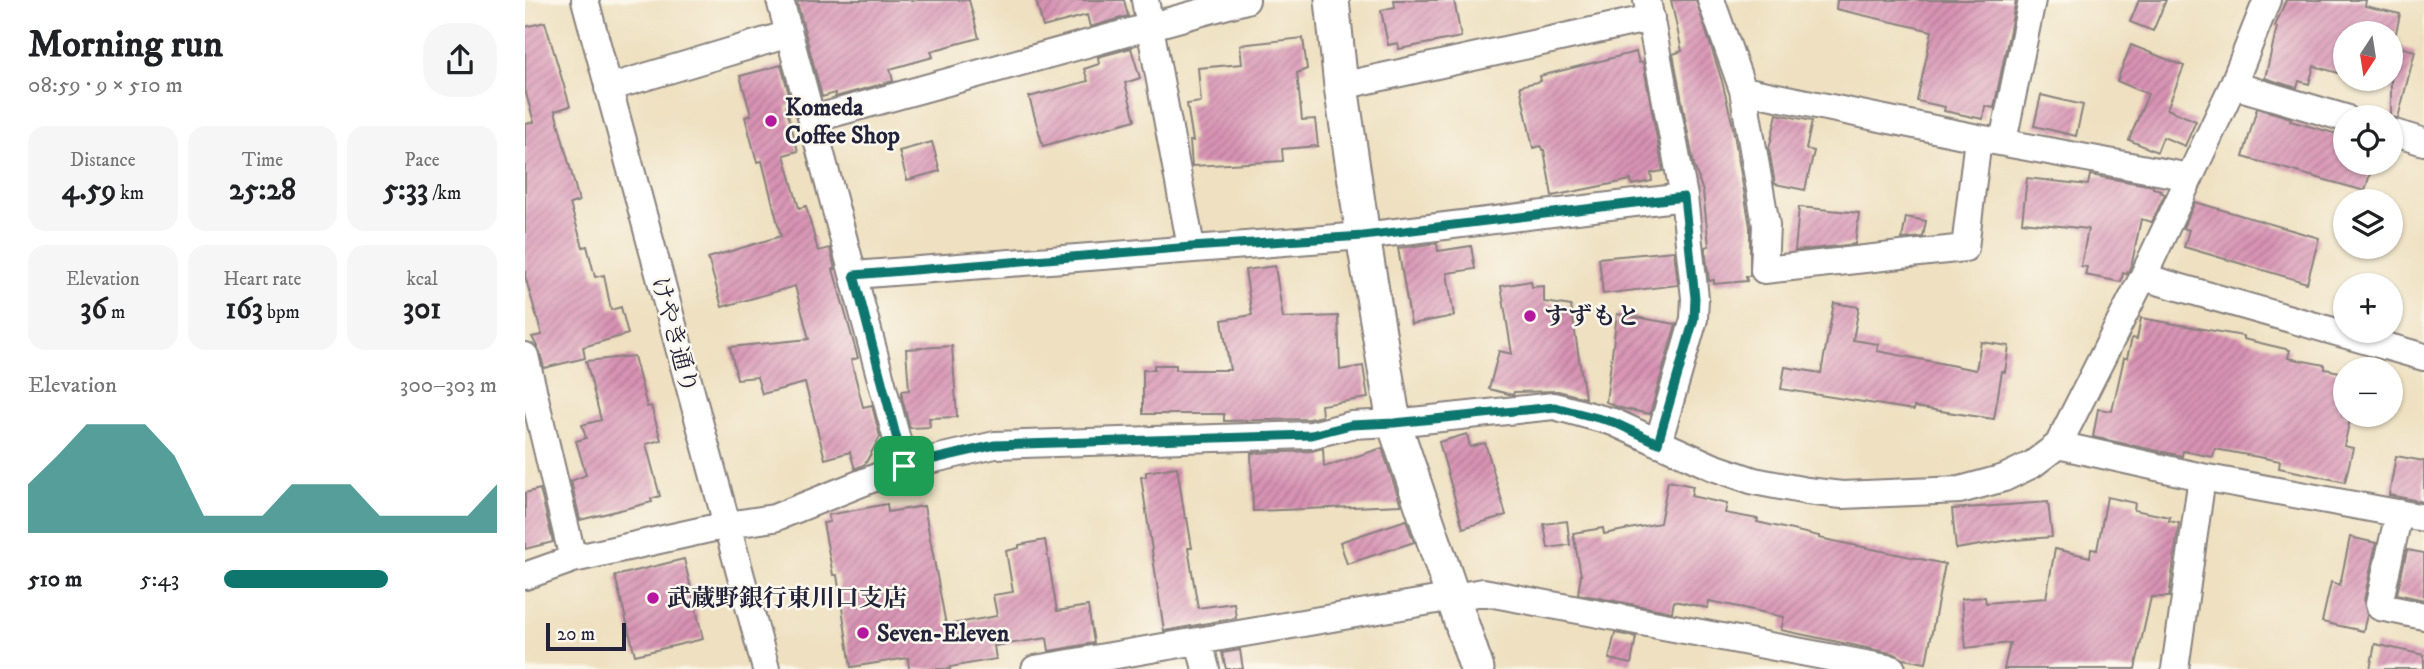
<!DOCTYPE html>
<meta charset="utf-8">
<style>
:root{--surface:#fff;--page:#f6f6f6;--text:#202124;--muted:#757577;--accent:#0f766e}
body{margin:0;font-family:"IM FELL DW Pica","Noto Serif JP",serif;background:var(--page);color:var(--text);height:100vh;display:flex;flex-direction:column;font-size:26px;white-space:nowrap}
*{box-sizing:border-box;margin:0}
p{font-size:23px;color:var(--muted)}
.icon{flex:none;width:38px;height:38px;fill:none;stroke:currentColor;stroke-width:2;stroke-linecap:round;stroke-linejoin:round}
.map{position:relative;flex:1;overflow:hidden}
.drawer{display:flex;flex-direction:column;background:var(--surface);width:525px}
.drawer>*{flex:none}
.needle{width:46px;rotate:192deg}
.fabs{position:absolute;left:1808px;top:21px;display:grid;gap:14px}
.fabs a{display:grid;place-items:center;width:70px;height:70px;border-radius:50%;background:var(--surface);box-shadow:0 2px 5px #0004;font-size:35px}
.scale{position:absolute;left:21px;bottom:18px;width:80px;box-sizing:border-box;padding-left:7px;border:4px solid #22223b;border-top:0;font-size:19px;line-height:24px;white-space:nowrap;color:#22223b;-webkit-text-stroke:5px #fbf7ec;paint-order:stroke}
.pin{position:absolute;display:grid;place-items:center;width:60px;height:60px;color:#fff;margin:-30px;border-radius:14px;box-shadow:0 4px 10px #0006}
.round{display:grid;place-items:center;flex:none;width:74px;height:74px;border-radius:28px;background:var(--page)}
.overview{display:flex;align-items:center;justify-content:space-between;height:119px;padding:0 28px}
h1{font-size:38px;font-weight:700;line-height:52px}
.stats{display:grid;grid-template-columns:repeat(3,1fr);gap:10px;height:119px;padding:7px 28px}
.stats div{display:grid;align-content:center;border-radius:18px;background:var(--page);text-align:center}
.stats b{font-size:30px;font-weight:700}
.stats small{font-size:19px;font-weight:400}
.stats p{font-size:19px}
.chart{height:196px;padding:14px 28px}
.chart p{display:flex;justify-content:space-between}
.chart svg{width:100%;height:126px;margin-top:7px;fill:var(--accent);opacity:.7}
ul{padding:0 28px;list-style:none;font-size:23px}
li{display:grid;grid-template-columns:112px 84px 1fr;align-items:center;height:52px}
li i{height:18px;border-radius:9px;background:var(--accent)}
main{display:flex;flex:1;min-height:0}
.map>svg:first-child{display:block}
.building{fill:url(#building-hatch)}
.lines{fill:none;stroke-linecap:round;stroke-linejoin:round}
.minor-casing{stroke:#88817e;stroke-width:30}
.major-casing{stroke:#88817e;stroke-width:37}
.minor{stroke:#fff;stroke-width:26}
.major{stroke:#fff;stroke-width:33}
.route-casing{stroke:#fff;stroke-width:14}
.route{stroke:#0f766e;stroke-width:9}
.poi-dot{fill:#b5179e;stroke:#fbf7ec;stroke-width:2.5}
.labels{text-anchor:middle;stroke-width:5;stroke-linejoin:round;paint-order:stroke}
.poi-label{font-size:24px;font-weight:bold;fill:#22223b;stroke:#fbf7ec;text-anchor:start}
.street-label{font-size:24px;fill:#22223b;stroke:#fbf7ec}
</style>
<main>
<section class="drawer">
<div class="overview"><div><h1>Morning run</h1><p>08:59 · 9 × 510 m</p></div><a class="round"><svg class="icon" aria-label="share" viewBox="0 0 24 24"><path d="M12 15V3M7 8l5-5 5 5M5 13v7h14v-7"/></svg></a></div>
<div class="stats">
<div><p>Distance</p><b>4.59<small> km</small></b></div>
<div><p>Time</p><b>25:28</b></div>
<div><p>Pace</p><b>5:33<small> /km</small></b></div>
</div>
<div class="stats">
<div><p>Elevation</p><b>36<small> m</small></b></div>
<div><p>Heart rate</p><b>163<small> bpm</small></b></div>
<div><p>kcal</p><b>301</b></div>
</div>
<div class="chart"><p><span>Elevation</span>300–303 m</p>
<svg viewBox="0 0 160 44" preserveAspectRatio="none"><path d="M0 44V27L10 17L20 6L30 6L40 6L50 17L60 38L70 38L80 38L90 27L100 27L110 27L120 38L130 38L140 38L150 38L160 27V44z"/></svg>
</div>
<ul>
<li><b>510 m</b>5:43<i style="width:60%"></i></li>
</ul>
</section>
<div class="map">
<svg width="1899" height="669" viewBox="0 0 1899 669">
<defs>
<pattern id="building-hatch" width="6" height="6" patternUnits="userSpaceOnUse" patternTransform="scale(1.75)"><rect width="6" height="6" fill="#d893b3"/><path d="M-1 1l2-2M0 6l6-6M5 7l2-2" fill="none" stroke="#af7893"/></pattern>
</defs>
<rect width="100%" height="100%" fill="#fbf7ec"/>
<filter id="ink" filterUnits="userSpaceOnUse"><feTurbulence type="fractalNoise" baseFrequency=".0143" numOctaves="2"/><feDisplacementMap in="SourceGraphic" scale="14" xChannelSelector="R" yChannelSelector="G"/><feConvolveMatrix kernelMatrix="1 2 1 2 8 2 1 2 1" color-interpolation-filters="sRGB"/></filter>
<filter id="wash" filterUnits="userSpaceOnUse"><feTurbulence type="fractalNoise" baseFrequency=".00686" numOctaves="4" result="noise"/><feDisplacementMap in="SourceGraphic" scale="28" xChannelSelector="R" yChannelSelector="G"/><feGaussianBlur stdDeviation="1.57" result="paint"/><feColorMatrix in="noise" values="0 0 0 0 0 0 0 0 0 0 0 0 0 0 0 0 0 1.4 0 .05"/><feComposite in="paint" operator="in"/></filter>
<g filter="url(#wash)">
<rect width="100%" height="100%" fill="#eee0c0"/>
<g id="blocks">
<!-- building -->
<path class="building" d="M 280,0 L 444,0 L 454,38 L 406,51 L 408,57 L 365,69 L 368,81 L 310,97 L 310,93 L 297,97 L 272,2 Z
M 511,0 L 599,0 L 603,16 L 565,27 L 562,15 L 518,27 Z
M 869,0 L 929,0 L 936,37 L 874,49 L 873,43 L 863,45 L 856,10 L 870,7 Z
M 1146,0 L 1171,0 L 1197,81 L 1207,122 L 1225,226 L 1225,276 L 1221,276 L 1222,281 L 1189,284 L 1189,280 L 1184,281 L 1180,247 L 1184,246 L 1178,192 L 1169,165 L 1148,54 L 1157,51 Z
M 1312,0 L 1491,0 L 1469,108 L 1460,106 L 1458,119 L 1419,111 L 1420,107 L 1392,101 L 1407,31 L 1311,9 Z
M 1614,0 L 1641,0 L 1628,31 L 1605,22 Z
M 1761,0 L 1841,0 L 1840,6 L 1875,14 L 1871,33 L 1820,33 L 1820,75 L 1789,66 L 1784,84 L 1774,81 L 1772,88 L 1740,78 L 1752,27 L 1750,26 Z
M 20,22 L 45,106 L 30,111 L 54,201 L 45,204 L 58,247 L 62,246 L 70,277 L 79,275 L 86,310 L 96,307 L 103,334 L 58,347 L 60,358 L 19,368 L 15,352 L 7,337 L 17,335 L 0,276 L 0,124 L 9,122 L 0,90 L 0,27 Z
M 778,38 L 782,69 L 772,73 L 777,120 L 790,119 L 793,146 L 757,149 L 758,161 L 667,166 L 665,141 L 668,141 L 662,104 L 676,102 L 673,68 L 717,64 L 715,45 Z
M 1606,45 L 1659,66 L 1642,109 L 1671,121 L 1660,146 L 1638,137 L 1632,152 L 1604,140 L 1623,94 L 1592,81 Z
M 1866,45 L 1890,51 L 1873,118 L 1866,117 Z
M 606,48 L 615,78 L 600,83 L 610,120 L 518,146 L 504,97 L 563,81 L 559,69 L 574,64 L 573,57 Z
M 1111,52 L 1114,63 L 1118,62 L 1138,171 L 1126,173 L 1127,181 L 1107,185 L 1106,180 L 1027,196 L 1019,150 L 1017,150 L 1016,146 L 1008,148 L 995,86 L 1016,81 L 1015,76 Z
M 256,65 L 267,105 L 261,106 L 273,151 L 259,155 L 274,208 L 281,206 L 293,251 L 305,248 L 310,269 L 308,269 L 333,358 L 326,360 L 338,407 L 347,405 L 355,437 L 340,464 L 330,469 L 325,452 L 300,459 L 280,383 L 237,394 L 232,377 L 212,379 L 205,347 L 284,339 L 270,286 L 197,307 L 183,258 L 256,236 L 237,161 L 232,162 L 220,117 L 226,115 L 215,76 Z
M 1516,95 L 1558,105 L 1551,136 L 1509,126 Z
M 1732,108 L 1766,118 L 1765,121 L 1820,136 L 1820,163 L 1848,163 L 1840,191 L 1718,157 Z
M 1252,114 L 1287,121 L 1281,149 L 1289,151 L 1280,190 L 1250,184 L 1244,149 Z
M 407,142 L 415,171 L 382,180 L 374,151 Z
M 1565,175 L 1628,186 L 1628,188 L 1636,190 L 1635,192 L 1640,194 L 1627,222 L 1616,219 L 1607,263 L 1602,274 L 1598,273 L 1596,282 L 1560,275 L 1562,267 L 1556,266 L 1563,229 L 1497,222 L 1502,178 L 1563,185 Z
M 1670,202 L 1794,238 L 1782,283 L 1659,247 L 1664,230 L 1658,228 Z
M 1274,207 L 1334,213 L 1330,244 L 1270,251 Z
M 1381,217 L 1401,221 L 1398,237 L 1377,239 Z
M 912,243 L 913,251 L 946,246 L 950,269 L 922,273 L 929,316 L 886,324 L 873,248 Z
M 1149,251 L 1153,285 L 1078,294 L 1074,258 Z
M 750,266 L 758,318 L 813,316 L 815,370 L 838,366 L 843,398 L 796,405 L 797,416 L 784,419 L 699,421 L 699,414 L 618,414 L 618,370 L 629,370 L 629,365 L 651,365 L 651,370 L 705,370 L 697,320 L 727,315 L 720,270 Z
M 1006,281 L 1007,287 L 1019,286 L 1019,302 L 1046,306 L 1060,398 L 1033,391 L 989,392 L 988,395 L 964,389 L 974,351 L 987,354 L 976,286 Z
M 1309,303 L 1334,307 L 1328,340 L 1353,344 L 1352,351 L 1451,370 L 1456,342 L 1484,346 L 1480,372 L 1477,371 L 1469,419 L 1389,407 L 1389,410 L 1256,389 L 1260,367 L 1296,373 Z
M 1092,314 L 1151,324 L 1125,414 L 1095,408 L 1081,402 Z
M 1616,318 L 1718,336 L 1718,339 L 1765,350 L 1763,358 L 1800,365 L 1800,369 L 1820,373 L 1820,415 L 1826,415 L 1819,446 L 1828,448 L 1820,482 L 1754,468 L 1755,461 L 1690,449 L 1688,457 L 1658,451 L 1657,456 L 1568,437 L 1573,409 L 1587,411 L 1599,358 L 1602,358 L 1607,338 L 1612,339 Z
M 427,346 L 432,417 L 404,418 L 405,427 L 385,428 L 377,398 L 377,391 L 384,390 L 381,349 Z
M 109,356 L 122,407 L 126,406 L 136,440 L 121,444 L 135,496 L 126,499 L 127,502 L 55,520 L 46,481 L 61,475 L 51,441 L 61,438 L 57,425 L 76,420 L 61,361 Z
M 942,434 L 945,447 L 960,443 L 981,515 L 938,528 L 914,442 Z
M 798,448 L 799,467 L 857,448 L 876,505 L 728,511 L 726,453 L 787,451 Z
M 1871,456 L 1899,461 L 1899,502 L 1864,495 Z
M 652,467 L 660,518 L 662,518 L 667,548 L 663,548 L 673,608 L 709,603 L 711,618 L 639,631 L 616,477 L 621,477 L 621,472 Z
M 1143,481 L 1168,486 L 1166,496 L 1202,504 L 1200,513 L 1233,519 L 1232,522 L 1294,536 L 1294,538 L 1420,564 L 1401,663 L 1378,659 L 1370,654 L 1256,630 L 1259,617 L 1214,607 L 1184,601 L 1183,608 L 1149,601 L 1147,612 L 1053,594 L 1056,575 L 1048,533 L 1078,528 L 1079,534 L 1135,523 Z
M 15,489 L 28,542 L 0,549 L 0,493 Z
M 1582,497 L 1610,503 L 1609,510 L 1645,517 L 1644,521 L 1654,523 L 1644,597 L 1626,597 L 1610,669 L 1479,669 L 1485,643 L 1441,648 L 1436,599 L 1460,597 L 1461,603 L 1521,598 L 1530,549 L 1565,557 L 1566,549 L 1572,550 Z
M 1523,502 L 1527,537 L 1491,540 L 1491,539 L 1431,549 L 1427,509 Z
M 362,504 L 363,512 L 399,506 L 421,625 L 472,616 L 468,595 L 488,592 L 481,551 L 494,548 L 494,545 L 520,540 L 532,611 L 563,606 L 569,643 L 524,651 L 522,638 L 469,646 L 471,659 L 425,667 L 425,669 L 384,669 L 383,658 L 326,667 L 312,575 L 308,575 L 298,523 L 305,522 L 303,515 Z
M 881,520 L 889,542 L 822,564 L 815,542 Z
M 1042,521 L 1045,545 L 1023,548 L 1019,524 Z
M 1825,537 L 1851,543 L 1839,601 L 1842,615 L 1838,631 L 1797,622 L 1806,582 L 1815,585 Z
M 1882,550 L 1899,553 L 1899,600 L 1872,594 Z
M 159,559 L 178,639 L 110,655 L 90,576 Z
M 1090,633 L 1111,637 L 1106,664 L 1084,659 Z
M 1850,644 L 1899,655 L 1899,669 L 1845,669 Z
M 715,650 L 718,669 L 701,669 L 697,653 Z"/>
</g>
</g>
<g filter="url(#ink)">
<use href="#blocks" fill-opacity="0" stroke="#88817e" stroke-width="2"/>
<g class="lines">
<!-- minor casing -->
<g class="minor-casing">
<path id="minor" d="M 60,0 L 241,669
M 255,0 L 379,466
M 620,0 L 666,247
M 1122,0 L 1159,197 L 1170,298 L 1169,319 L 1133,443
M 1186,0 L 1218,90 L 1241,225 L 1239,270 L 1440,248 L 1453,138
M 1708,85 L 1820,118
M 816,86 L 1126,18
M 83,88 L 264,34
M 1218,90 L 1453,138 L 1665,177
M 288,119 L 721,0
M 1866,132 L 1899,142
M 1478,141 L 1507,0
M 329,275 L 838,236 L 1159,197
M 1618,277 L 1899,357
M 0,356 L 48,559
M 1533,445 L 1677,477 L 1899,518
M 1874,513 L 1854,604 L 1855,607 L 1899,616
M 0,576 L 48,559 L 202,525 L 249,518 L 379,466 L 470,445 L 786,435 L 826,425 L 869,423 L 1029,406 L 1088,422 L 1188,467 L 1229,481 L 1282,491 L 1317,495 L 1435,490 L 1479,478 L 1508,464 L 1533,445 L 1618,277 L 1708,85 L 1742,0
M 674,642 L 681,669
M 510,669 L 958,592 L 1367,669
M 1650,669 L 1677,477"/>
</g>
<!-- major casing -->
<g class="major-casing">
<path id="major" d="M 807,0 L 816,86 L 838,236 L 869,423 L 952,669"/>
</g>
<!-- minor -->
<use href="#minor" class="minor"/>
<!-- major -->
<use href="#major" class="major"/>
</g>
</g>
<g class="lines" filter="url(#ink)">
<!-- route casing -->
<g class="route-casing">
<path id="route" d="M 1159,197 L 1170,298 L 1169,319 L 1133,443 L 1088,422 L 1030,407 L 869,423 L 826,425 L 786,435 L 470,445 L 379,466 L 329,275 L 666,247 L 838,236 Z"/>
</g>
<!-- route -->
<use href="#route" class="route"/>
</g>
<!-- markers -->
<g class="poi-dot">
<circle cx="246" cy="121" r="7"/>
<circle cx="1005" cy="316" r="7"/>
<circle cx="128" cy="598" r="7"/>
<circle cx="338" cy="633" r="7"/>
</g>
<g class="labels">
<!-- poi labels -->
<g class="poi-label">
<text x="260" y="115">Komeda<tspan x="260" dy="28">Coffee Shop</tspan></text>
<text x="1019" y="324">すずもと</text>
<text x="142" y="606">武蔵野銀行東川口支店</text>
<text x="352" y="641">Seven-Eleven</text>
</g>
<!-- street labels -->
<g class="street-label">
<text transform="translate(150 335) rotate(75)" y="8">けやき通り</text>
</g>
</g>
</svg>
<div class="fabs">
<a><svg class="needle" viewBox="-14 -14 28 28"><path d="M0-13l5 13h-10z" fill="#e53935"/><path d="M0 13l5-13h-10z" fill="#757577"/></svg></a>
<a><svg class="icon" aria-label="locate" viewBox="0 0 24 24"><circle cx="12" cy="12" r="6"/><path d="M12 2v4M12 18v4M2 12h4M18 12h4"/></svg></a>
<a><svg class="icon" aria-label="layers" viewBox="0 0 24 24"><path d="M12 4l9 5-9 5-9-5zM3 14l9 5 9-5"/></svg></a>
<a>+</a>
<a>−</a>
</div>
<div class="scale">20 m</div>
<div class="pin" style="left:379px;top:466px;background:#1e9e55"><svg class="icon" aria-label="arrive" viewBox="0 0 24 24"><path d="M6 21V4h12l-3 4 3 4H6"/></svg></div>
</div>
</main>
